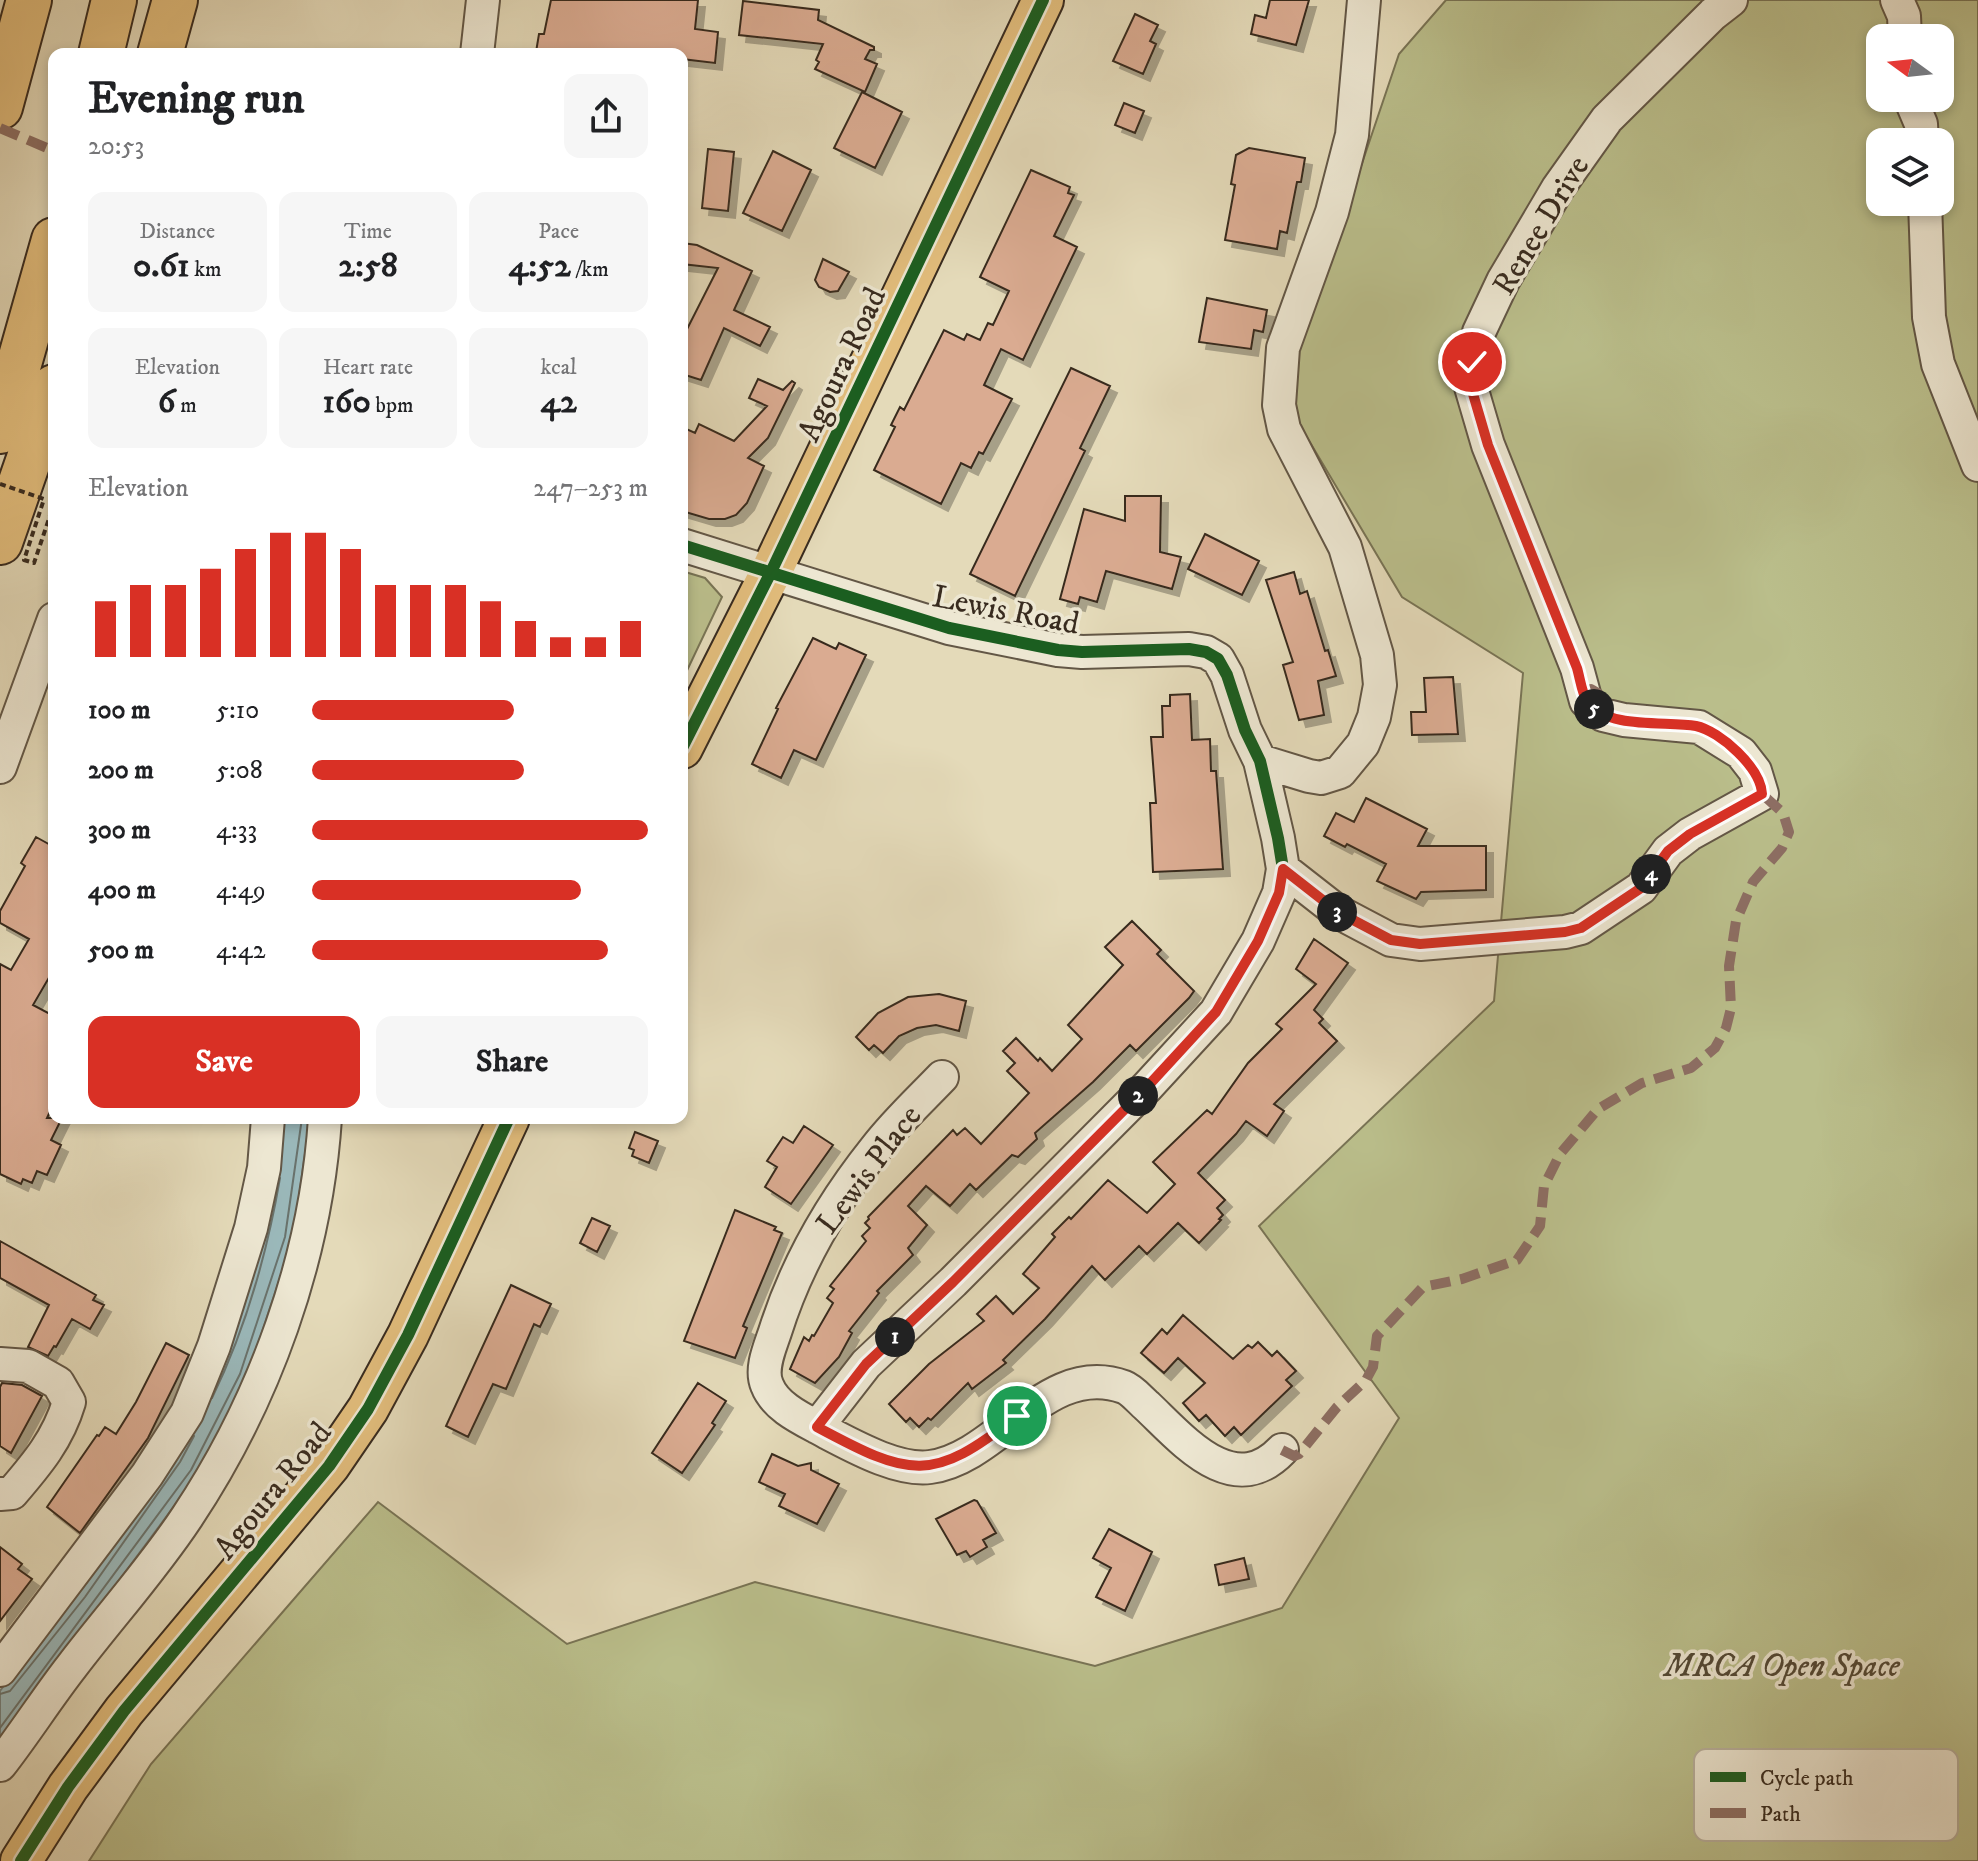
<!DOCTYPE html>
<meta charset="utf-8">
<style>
:root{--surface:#fff;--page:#f6f6f6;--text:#202124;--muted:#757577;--accent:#d93025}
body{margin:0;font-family:"IM FELL DW Pica",serif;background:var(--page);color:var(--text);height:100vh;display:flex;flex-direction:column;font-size:30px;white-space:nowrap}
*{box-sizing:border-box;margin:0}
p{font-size:26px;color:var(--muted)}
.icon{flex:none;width:44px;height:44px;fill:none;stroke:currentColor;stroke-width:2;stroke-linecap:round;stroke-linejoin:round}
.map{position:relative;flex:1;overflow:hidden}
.sheet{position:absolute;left:48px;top:48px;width:640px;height:1076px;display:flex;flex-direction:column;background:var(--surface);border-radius:16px;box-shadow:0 4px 12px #0003}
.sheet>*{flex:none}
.needle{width:52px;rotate:285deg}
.buttons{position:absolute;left:1866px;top:24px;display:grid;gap:16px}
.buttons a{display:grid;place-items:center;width:88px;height:88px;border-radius:16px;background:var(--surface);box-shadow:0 4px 12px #0003;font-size:40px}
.pin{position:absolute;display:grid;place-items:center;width:68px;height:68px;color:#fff;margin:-34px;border:4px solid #fff;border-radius:50%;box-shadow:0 2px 8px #0007}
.km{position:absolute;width:40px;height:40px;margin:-20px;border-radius:50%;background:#222;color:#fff;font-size:22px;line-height:40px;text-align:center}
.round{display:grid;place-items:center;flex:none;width:84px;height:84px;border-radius:16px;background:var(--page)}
.head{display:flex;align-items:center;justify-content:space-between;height:136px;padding:0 40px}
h1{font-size:44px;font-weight:800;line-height:60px}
.figures{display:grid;grid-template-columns:repeat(3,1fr);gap:12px;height:136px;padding:8px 40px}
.figures div{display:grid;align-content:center;border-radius:16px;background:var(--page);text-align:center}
.figures b{font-size:34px;font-weight:800}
.figures small{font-size:22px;font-weight:400}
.figures p{font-size:22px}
.chart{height:224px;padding:16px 40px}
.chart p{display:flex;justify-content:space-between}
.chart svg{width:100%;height:144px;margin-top:8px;stroke:var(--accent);stroke-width:6}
.action{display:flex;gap:16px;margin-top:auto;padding:16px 40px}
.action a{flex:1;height:92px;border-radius:16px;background:var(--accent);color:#fff;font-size:32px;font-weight:800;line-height:92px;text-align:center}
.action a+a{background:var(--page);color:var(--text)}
ul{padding:0 40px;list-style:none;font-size:26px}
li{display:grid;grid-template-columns:128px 96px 1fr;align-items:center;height:60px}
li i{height:20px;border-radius:10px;background:var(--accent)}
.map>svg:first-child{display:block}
.green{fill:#babe8b;stroke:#797455;stroke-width:2;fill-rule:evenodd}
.water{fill:#9ab8ba;stroke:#73807c;stroke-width:2}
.pier{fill:#e4dab9}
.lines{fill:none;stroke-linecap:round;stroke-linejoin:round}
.shore{stroke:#69726c;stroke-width:2}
.building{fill:#daab91;stroke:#382b1f;stroke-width:2;filter:url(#shadow)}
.minor-casing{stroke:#635746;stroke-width:36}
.major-casing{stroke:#382b1f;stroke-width:44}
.highway-casing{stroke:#382b1f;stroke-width:48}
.minor{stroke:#ede7d2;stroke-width:32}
.major{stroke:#e2bd7c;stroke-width:40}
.highway{stroke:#e2bd7c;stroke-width:44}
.path-bridge{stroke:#382b1f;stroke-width:4;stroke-dasharray:6 4;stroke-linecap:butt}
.quiet{stroke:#8d6e63;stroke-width:10;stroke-dasharray:20 10;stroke-linecap:butt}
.cycleway-casing{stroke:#ede7d2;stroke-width:17}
.cycleway{stroke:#1b5e20;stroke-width:12}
.route-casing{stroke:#fff;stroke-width:16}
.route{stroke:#d93025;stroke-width:10}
.labels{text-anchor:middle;stroke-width:7;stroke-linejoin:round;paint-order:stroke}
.street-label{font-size:32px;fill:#382b1f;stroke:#ede7d2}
.park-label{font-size:32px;font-style:italic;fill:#524835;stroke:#ede7d2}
.key{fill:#ede7d2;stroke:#b7af9c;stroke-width:2}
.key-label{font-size:22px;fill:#382b1f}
</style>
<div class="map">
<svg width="1978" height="1861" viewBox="0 0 1978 1861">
<defs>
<filter id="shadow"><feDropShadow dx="7" dy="7" stdDeviation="0" flood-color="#0004"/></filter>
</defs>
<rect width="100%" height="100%" fill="#e4dab9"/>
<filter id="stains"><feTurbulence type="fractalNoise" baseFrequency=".0025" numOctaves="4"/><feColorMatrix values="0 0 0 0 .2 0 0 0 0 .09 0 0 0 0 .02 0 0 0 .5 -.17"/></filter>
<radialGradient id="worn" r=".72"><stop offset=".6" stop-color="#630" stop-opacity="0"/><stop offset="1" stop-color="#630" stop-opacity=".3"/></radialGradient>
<!-- green -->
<path class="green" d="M 1446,0 L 1978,0 L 1978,1861 L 89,1861 L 151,1764 L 378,1502 L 567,1644 L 755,1582 L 1095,1666 L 1282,1608 L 1399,1418 L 1259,1226 L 1494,1001 L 1523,673 L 1402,597 L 1283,397 L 1399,54 ZM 1880,38 L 1940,38 L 1940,98 L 1880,98 ZM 1880,142 L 1940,142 L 1940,202 L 1880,202 Z
M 682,571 L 705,578 L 722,597 L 682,681 Z"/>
<!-- water -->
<path class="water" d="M 280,1118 L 310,1118 L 293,1239 L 247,1377 L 198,1474 L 0,1741 L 0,1691 L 174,1458 Z"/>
<!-- pier -->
<path class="pier" d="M 0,73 L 54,98 L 54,149 L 0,125 Z"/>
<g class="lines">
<!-- shore -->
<path class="shore" d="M 212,1398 C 246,1328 267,1254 280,1178
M 0,1694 L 10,1691 L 85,1597 L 180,1462 L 194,1436
M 0,1728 L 191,1470 L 240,1374 L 285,1237 L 302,1118"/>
</g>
<!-- building -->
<path class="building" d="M 551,0 L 698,0 L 695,29 L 718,32 L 715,63 L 682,59 L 682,54 L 536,52 L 539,34 L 544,34 Z
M 1270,0 L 1309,0 L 1296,45 L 1251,34 L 1255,15 L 1266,18 Z
M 743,1 L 819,10 L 818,20 L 874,47 L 874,50 L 870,50 L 865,59 L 877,64 L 865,92 L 815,69 L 819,62 L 816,60 L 823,44 L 739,35 Z
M 1135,14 L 1158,25 L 1150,41 L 1156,44 L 1143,74 L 1113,61 Z
M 862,92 L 902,112 L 875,168 L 834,148 Z
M 1124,103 L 1144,111 L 1135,133 L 1115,125 Z
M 1249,148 L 1305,158 L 1301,182 L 1297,182 L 1287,233 L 1280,231 L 1277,249 L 1225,240 L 1235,185 L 1231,184 L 1236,155 Z
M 708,149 L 734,152 L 728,211 L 702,208 Z
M 773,151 L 811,170 L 782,231 L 743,213 Z
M 1031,170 L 1070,187 L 1068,193 L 1074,195 L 1054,236 L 1077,247 L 1023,360 L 1001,349 L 984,385 L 1012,399 L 983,454 L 979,452 L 971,468 L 961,463 L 941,504 L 874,470 L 895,427 L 891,425 L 900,407 L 904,410 L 944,330 L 964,340 L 967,334 L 980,340 L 988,323 L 993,325 L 1009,291 L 980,277 Z
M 682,243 L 697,245 L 752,271 L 734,310 L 770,327 L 760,346 L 724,328 L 701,380 L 682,374 L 682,339 L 718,268 L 682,264 Z
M 823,259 L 849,272 L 838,291 L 830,292 L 819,287 L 815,280 Z
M 1207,298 L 1267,310 L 1263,332 L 1254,330 L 1251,349 L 1199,342 Z
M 1071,368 L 1110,386 L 1080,448 L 1085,451 L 1015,596 L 970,574 Z
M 758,379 L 783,390 L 792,381 L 795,383 L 768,438 L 748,458 L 764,466 L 747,503 L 736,515 L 725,519 L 709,519 L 682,511 L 682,427 L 695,433 L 699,424 L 734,441 L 767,406 L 749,398 Z
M 1125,496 L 1161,496 L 1160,552 L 1181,557 L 1172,589 L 1106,571 L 1097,602 L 1080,597 L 1078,604 L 1060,599 L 1084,509 L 1125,521 Z
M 1205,534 L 1259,561 L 1242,595 L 1188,569 Z
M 1294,572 L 1300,594 L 1307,591 L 1325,651 L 1328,650 L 1336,676 L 1318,681 L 1324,715 L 1299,720 L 1283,665 L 1293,662 L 1266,580 Z
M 813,638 L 836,649 L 839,643 L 866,655 L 816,760 L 794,750 L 781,778 L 752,764 L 778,709 L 776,708 Z
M 1453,677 L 1458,734 L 1412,735 L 1411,712 L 1426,712 L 1424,678 Z
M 1190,694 L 1192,740 L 1210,739 L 1211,771 L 1216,771 L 1223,869 L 1153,872 L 1150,803 L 1156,803 L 1151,737 L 1163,737 L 1162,706 L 1170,706 L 1170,695 Z
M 1366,798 L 1427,829 L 1418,846 L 1486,846 L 1486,890 L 1421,892 L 1416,899 L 1377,881 L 1386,864 L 1347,844 L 1345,847 L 1324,836 L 1336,813 L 1354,822 Z
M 36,837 L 54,847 L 54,969 L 33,1005 L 54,1016 L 54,1103 L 47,1118 L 62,1118 L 51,1140 L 61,1145 L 47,1175 L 37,1171 L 32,1183 L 23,1179 L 21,1184 L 0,1174 L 0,964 L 11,970 L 29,939 L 0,923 L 0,911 L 25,866 L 21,863 Z
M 1132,921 L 1161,950 L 1157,954 L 1194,991 L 1189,998 L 1136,1051 L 1130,1045 L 1093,1082 L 1035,1133 L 1037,1139 L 1018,1157 L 1012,1155 L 976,1190 L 970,1184 L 950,1206 L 926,1186 L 908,1206 L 927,1225 L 908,1248 L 913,1255 L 877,1291 L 879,1293 L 849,1331 L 852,1333 L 839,1357 L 815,1383 L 790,1369 L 804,1337 L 809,1341 L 812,1335 L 814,1336 L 833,1303 L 827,1298 L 834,1289 L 830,1286 L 866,1241 L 862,1236 L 870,1228 L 865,1223 L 869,1219 L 868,1217 L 953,1130 L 957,1135 L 965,1128 L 981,1144 L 1029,1093 L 1007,1071 L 1015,1063 L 1003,1051 L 1016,1038 L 1038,1061 L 1040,1058 L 1052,1071 L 1082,1039 L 1068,1025 L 1123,965 L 1105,947 Z
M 1314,939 L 1348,963 L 1314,1010 L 1323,1019 L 1319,1023 L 1337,1041 L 1274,1104 L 1284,1111 L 1267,1136 L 1246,1121 L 1236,1134 L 1198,1173 L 1225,1200 L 1217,1208 L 1223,1215 L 1219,1219 L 1221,1220 L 1199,1243 L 1178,1223 L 1147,1254 L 1139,1246 L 1105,1280 L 1092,1266 L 1045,1319 L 1003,1360 L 1006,1363 L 972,1389 L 968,1383 L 931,1420 L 928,1418 L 919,1427 L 910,1418 L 906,1422 L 889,1404 L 929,1364 L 984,1321 L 977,1314 L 996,1296 L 1013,1314 L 1039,1288 L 1023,1274 L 1055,1237 L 1052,1234 L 1069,1217 L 1071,1219 L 1108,1180 L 1147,1213 L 1175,1184 L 1153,1162 L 1207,1110 L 1212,1114 L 1248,1063 L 1282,1029 L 1276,1024 L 1316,984 L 1296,969 Z
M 939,994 L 966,1001 L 959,1031 L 936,1025 L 917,1028 L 899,1036 L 883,1053 L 874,1045 L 869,1050 L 856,1037 L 878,1013 L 908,997 Z
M 804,1126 L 833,1145 L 791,1204 L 765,1187 L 777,1167 L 767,1161 L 783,1137 L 793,1143 Z
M 635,1132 L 658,1141 L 649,1163 L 632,1156 L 634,1150 L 629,1148 Z
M 735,1210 L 776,1227 L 774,1230 L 782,1233 L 743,1326 L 747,1328 L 735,1358 L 684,1341 Z
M 592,1218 L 610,1226 L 597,1252 L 580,1243 Z
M 0,1241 L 96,1295 L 93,1300 L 104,1305 L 90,1329 L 72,1319 L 56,1347 L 54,1346 L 48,1356 L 28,1347 L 49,1305 L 0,1278 Z
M 511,1285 L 551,1304 L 540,1327 L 534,1324 L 506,1389 L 493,1384 L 468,1437 L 446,1426 Z
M 1183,1315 L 1233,1359 L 1248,1345 L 1252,1348 L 1258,1342 L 1272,1356 L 1277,1351 L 1296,1371 L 1286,1380 L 1292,1386 L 1241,1435 L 1234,1427 L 1225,1436 L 1206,1415 L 1199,1421 L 1183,1403 L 1205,1383 L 1178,1358 L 1164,1373 L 1141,1353 L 1162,1329 L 1167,1334 Z
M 166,1343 L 189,1355 L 148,1438 L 80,1533 L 47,1507 L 97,1435 L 99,1436 L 105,1427 L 116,1434 L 136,1402 Z
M 2,1383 L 22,1385 L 42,1396 L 11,1453 L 0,1446 L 0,1387 Z
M 698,1383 L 726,1401 L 712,1423 L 715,1425 L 682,1473 L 652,1453 Z
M 772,1454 L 798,1466 L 811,1463 L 811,1470 L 839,1484 L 817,1524 L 779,1506 L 785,1494 L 759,1482 Z
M 974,1500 L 977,1501 L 996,1533 L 983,1540 L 987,1547 L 970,1557 L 966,1551 L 957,1555 L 936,1519 Z
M 1109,1529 L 1152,1552 L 1125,1611 L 1096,1597 L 1111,1568 L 1093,1558 Z
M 0,1547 L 22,1564 L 18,1569 L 32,1579 L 0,1621 Z
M 1244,1558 L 1249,1579 L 1219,1585 L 1215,1565 Z"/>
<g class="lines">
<!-- minor casing -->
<g class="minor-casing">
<path id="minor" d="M 1897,0 L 1904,16 L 1905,38
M 477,54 L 483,0
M 1910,98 L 1921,124 L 1922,142
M 1925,202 L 1929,317 L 1938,364 L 1978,465
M 682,545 L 949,628 L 1058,650 L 1082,652 L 1189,649 L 1206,652 L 1218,659 L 1227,675 L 1245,730 L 1260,761 L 1278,838 L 1283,869 L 1279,893 L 1258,941 L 1216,1012 L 1147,1087 L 953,1282 L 866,1364 L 817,1427
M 1260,761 L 1309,776 L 1321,778 L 1340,772 L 1363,744 L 1374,717 L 1380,685 L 1377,655 L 1345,547 L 1284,429 L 1279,405 L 1283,348 L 1332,212 L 1352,135 L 1364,0
M 0,767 L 54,619
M 1283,869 L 1338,912 L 1391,940 L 1420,944 L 1565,932 L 1581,928 L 1641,888 L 1668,851 L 1690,834 L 1762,794 L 1755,771 L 1741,753 L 1699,727 L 1624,720 L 1603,715 L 1586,701 L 1577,668 L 1488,445 L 1471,387 L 1472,362 L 1479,332 L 1503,281 L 1558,188 L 1607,119 L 1713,14 L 1731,0
M 942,1077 C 920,1100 896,1122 876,1148 C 832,1203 796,1265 775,1332 C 770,1347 760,1369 767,1385 C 776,1409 807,1421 828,1433 C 855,1447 898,1471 930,1467 C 999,1458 1047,1359 1124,1387 C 1132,1390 1140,1400 1147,1406 C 1183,1440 1233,1501 1282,1450
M 0,1364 L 28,1366 L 58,1383 L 69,1402 C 58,1439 37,1464 12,1493 L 0,1494
M 0,1670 L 147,1475 L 187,1413 L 214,1346 L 251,1228 L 264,1168 L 268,1118
M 0,1765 C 25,1733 47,1698 72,1666 C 110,1616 152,1570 187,1517 C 265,1400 316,1258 325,1118"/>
</g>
<!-- major casing -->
<g class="major-casing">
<path id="major" d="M 682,748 L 771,572 L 1043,0
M 21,1861 L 68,1787 L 124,1711 L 329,1466 L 368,1409 L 408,1335 L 509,1118"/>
</g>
<!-- highway casing -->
<g class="highway-casing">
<path id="highway" d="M 101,54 L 114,0
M 160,54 L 175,0
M 0,107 L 29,0
M 0,431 L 54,240
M 0,542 L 54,387"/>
</g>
<!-- minor -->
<use href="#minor" class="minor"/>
<!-- major -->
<use href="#major" class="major"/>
<!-- highway -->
<use href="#highway" class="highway"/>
<!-- path-bridge -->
<path class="path-bridge" d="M 0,484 L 44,499 L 24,560 L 34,563 L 54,504"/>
<!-- quiet -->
<path class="quiet" d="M 0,128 L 54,151
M 1584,691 L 1591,689 L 1598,693 L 1593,707
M 1282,1450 L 1294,1456 L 1299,1454 L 1337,1407 L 1366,1380 L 1373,1367 L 1377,1336 L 1423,1287 L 1462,1279 L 1517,1260 L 1540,1226 L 1544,1186 L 1560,1154 L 1598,1109 L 1642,1083 L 1691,1068 L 1715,1048 L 1726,1028 L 1731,1008 L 1729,966 L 1736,921 L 1753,882 L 1782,848 L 1789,832 L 1783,813 L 1762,794"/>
<!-- cycleway casing -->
<g class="cycleway-casing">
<path id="cycleway" d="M 682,545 L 949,628 L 1058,650 L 1082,652 L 1189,649 L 1206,652 L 1218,659 L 1227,675 L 1245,730 L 1260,761 L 1278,838 L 1283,869 L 1279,893 L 1258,941 L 1216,1012 L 1147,1087 L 953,1282 L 866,1364 L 817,1427
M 682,748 L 771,572 L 1043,0
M 21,1861 L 68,1787 L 124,1711 L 329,1466 L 368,1409 L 408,1335 L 509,1118"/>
</g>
<!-- cycleway -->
<use href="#cycleway" class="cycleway"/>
</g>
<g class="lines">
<!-- route casing -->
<g class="route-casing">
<path id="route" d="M 1017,1416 C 932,1484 910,1477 817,1427 L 866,1364 L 953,1282 L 1147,1087 L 1216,1012 L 1258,941 L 1279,893 L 1283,869 L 1338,912 L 1391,940 L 1420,944 L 1565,932 L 1581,928 L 1641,888 L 1668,851 L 1690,834 L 1762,794 C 1761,768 1720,731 1696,726 C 1666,721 1608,729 1588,703 C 1582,695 1580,678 1577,668 L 1488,445 L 1471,387 L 1472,362"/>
</g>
<!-- route -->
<use href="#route" class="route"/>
</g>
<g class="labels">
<!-- street labels -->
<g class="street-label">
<text transform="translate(1540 225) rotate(-59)" y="11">Renee Drive</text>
<text transform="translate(841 364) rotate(-65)" y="11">Agoura Road</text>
<text transform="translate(1006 609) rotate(11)" y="11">Lewis Road</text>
<text transform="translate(868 1169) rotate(-53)" y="11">Lewis Place</text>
<text transform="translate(272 1490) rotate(-51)" y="11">Agoura Road</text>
</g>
<!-- park labels -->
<g class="park-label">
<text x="1782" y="1676">MRCA Open Space</text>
</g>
</g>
<!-- legend -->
<rect x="1694" y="1749" width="264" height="92" rx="12" class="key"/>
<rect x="1710" y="1772" width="36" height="10" fill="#1b5e20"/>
<rect x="1710" y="1808" width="36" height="10" fill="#8d6e63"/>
<g class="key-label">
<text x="1760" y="1785">Cycle path</text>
<text x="1760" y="1821">Path</text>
</g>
<rect width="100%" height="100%" filter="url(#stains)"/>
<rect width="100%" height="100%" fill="url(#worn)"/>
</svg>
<div class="buttons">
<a><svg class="needle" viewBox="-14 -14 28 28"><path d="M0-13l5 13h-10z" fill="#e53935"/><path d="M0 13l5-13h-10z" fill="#757577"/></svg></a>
<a><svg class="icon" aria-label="layers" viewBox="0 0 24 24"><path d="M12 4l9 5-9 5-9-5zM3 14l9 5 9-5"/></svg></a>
</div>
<div class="pin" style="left:1017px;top:1416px;background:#1e9e55"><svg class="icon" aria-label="arrive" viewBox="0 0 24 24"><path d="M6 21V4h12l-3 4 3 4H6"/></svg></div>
<div class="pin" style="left:1472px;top:362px;background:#d93025"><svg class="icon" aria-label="check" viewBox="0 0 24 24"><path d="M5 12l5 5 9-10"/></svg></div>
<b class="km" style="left:895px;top:1337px">1</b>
<b class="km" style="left:1138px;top:1096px">2</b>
<b class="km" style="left:1337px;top:912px">3</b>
<b class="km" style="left:1651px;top:874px">4</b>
<b class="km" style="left:1594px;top:709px">5</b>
<section class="sheet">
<div class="head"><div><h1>Evening run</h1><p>20:53</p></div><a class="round"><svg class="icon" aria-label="share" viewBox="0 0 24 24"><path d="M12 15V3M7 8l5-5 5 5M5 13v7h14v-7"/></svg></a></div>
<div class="figures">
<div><p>Distance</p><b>0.61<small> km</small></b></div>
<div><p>Time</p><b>2:58</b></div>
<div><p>Pace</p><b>4:52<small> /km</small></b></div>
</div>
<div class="figures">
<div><p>Elevation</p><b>6<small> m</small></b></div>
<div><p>Heart rate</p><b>160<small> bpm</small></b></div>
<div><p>kcal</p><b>42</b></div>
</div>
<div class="chart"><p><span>Elevation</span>247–253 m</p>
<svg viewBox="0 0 160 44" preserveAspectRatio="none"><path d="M5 44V27M15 44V22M25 44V22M35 44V17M45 44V11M55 44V6M65 44V6M75 44V11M85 44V22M95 44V22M105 44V22M115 44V27M125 44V33M135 44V38M145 44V38M155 44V33"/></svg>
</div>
<ul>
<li><b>100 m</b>5:10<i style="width:60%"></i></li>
<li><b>200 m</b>5:08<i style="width:63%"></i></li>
<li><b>300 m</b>4:33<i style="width:100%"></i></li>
<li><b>400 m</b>4:49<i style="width:80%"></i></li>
<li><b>500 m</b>4:42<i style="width:88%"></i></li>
</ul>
<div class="action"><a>Save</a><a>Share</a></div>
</section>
</div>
